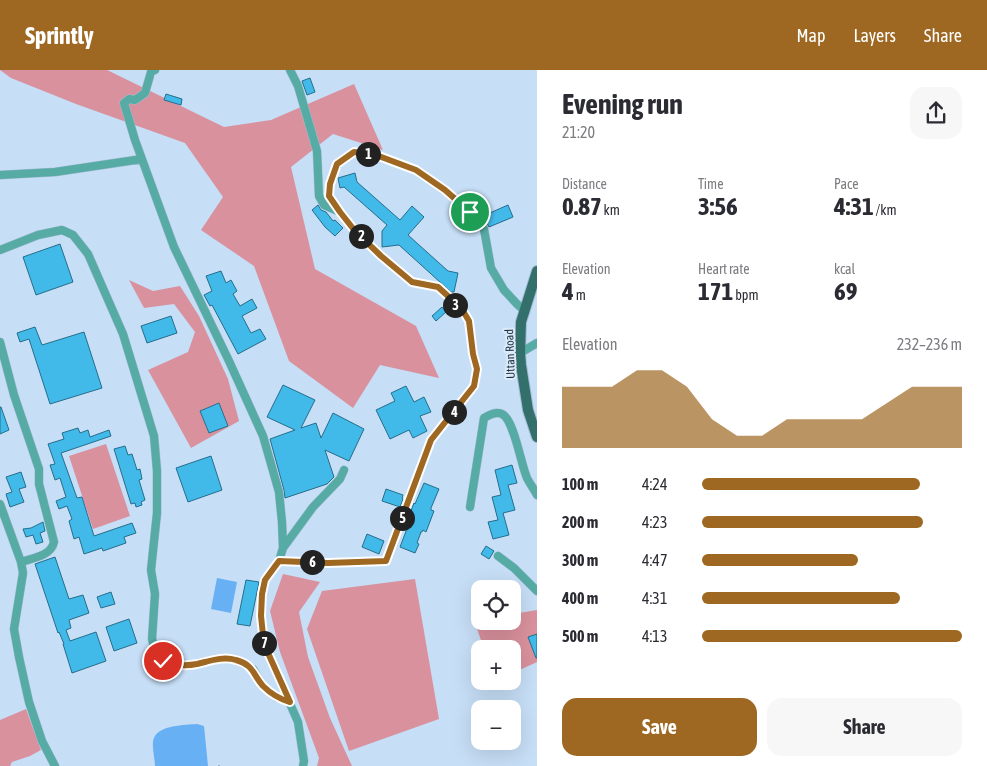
<!DOCTYPE html>
<meta charset="utf-8">
<style>
:root{--surface:#fff;--page:#f7f7f7;--text:#2b2b33;--muted:#7c7c81;--accent:#9e6822}
body{margin:0;font-family:"Asap Condensed",sans-serif;background:var(--page);color:var(--text);height:100vh;display:flex;flex-direction:column;font-size:19px;white-space:nowrap}
*{box-sizing:border-box;margin:0}
p{font-size:16px;color:var(--muted)}
.icon{flex:none;width:28px;height:28px;fill:none;stroke:currentColor;stroke-width:2;stroke-linecap:round;stroke-linejoin:round}
.map{position:relative;flex:1;overflow:hidden}
.drawer{display:flex;flex-direction:column;background:var(--surface);width:450px}
.drawer>*{flex:none}
.fabs{position:absolute;left:471px;top:510px;display:grid;gap:10px}
.fabs a{display:grid;place-items:center;width:50px;height:50px;border-radius:10px;background:var(--surface);box-shadow:0 5px 20px #0002;font-size:25px}
.pin{position:absolute;display:grid;place-items:center;width:42px;height:42px;color:#fff;margin:-21px;border:2px solid #fff;border-radius:50%;box-shadow:0 1px 5px #0007}
.km{position:absolute;width:25px;height:25px;margin:-12px;border-radius:50%;background:#222;color:#fff;font-size:14px;line-height:25px;text-align:center}
.round{display:grid;place-items:center;flex:none;width:52px;height:52px;border-radius:15px;background:var(--page)}
.headline{display:flex;align-items:center;justify-content:space-between;height:85px;padding:0 25px}
h1{font-size:28px;font-weight:700;line-height:38px}
.stats{display:grid;grid-template-columns:repeat(3,1fr);gap:8px;height:85px;padding:5px 25px}
.stats div{display:grid;align-content:center}
.stats b{font-size:25px;font-weight:700}
.stats small{font-size:14px;font-weight:400}
.stats p{font-size:14px}
.chart{height:140px;padding:10px 25px}
.chart p{display:flex;justify-content:space-between}
.chart svg{width:100%;height:90px;margin-top:5px;fill:var(--accent);opacity:.7}
.action{display:flex;gap:10px;margin-top:auto;padding:10px 25px}
.action a{flex:1;height:58px;border-radius:15px;background:var(--accent);color:#fff;font-size:20px;font-weight:700;line-height:58px;text-align:center}
.action a+a{background:var(--page);color:var(--text)}
ul{padding:0 25px;list-style:none;font-size:16px}
li{display:grid;grid-template-columns:80px 60px 1fr;align-items:center;height:38px}
li i{height:12px;border-radius:6px;background:var(--accent)}
header{display:flex;align-items:center;gap:30px;box-sizing:border-box;height:70px;padding:0 25px;background:var(--accent);color:#fff}
header strong{font-size:24px}
nav{display:flex;gap:28px;margin-inline-start:auto;font-size:18px}
main{display:flex;flex:1;min-height:0}
.map>svg:first-child{display:block}
.green{fill:#d9919d}
.water{fill:#67b0f4}
.building{fill:#41b9e9;stroke:#266e8b}
.lines{fill:none;stroke-linecap:round;stroke-linejoin:round}
.minor-casing{stroke:#a3bcd3;stroke-width:9}
.major-casing{stroke:#a3bcd3;stroke-width:12}
.path{stroke:#6f889f;stroke-width:1;stroke-dasharray:4 4;stroke-linecap:butt}
.minor{stroke:#56aba4;stroke-width:8}
.major{stroke:#34706b;stroke-width:10}
.route-casing{stroke:#fff;stroke-width:10}
.route{stroke:#9e6822;stroke-width:6}
.labels{text-anchor:middle;stroke-width:4;stroke-linejoin:round;paint-order:stroke}
.street-label{font-size:12px;fill:#193249;stroke:#deeaf6}
</style>
<header>
<strong>Sprintly</strong>
<nav><a>Map</a><a>Layers</a><a>Share</a></nav>
</header>
<main>
<div class="map">
<svg width="537" height="696" viewBox="0 0 537 696">
<rect width="100%" height="100%" fill="#c6def6"/>
<!-- green -->
<path class="green" d="M 0,0 L 107,0 L 224,57 L 271,50 L 354,14 L 383,80 L 333,64 L 291,97 L 315,199 L 416,256 L 439,308 L 380,295 L 353,338 L 289,291 L 254,196 L 201,160 L 223,127 L 185,73 L 76,34 L 11,8 Z
M 129,210 L 153,221 L 180,216 L 199,246 L 228,309 L 239,351 L 191,378 L 148,300 L 188,282 L 195,262 L 174,234 L 144,238 Z
M 106,374 L 130,446 L 93,459 L 69,386 Z
M 283,504 L 320,512 L 299,542 L 308,587 L 330,648 L 352,696 L 317,696 L 319,688 L 280,582 L 270,541 Z
M 415,509 L 439,649 L 349,681 L 307,559 L 322,521 Z
M 537,540 L 537,592 L 513,603 L 512,579 L 484,579 L 474,550 L 480,549 L 480,551 L 512,551 L 513,544 Z
M 26,639 L 41,680 L 30,686 L 12,692 L 10,696 L 0,696 L 0,650 Z"/>
<!-- water -->
<path class="water" d="M 217,508 L 237,512 L 231,543 L 211,539 Z
M 197,654 L 204,656 L 208,696 L 155,696 C 155,689 151,674 154,668 C 159,655 185,655 197,654 Z"/>
<!-- building -->
<path class="building" d="M 310,8 L 315,22 L 307,25 L 302,11 Z
M 166,24 L 182,29 L 181,35 L 164,30 Z
M 355,103 L 357,112 L 400,150 L 412,136 L 424,147 L 408,165 L 448,201 L 458,203 L 454,222 L 451,222 L 399,175 L 382,177 L 382,161 L 387,155 L 344,117 L 340,118 L 338,108 Z
M 318,135 L 321,140 L 326,142 L 333,151 L 335,150 L 343,158 L 335,166 L 325,157 L 312,140 Z
M 508,135 L 513,147 L 489,157 L 483,146 Z
M 60,174 L 73,212 L 36,225 L 23,187 Z
M 221,201 L 226,213 L 231,210 L 237,221 L 233,224 L 240,236 L 252,229 L 257,238 L 242,246 L 251,263 L 260,259 L 266,269 L 238,284 L 212,235 L 210,236 L 204,225 L 212,221 L 206,206 Z
M 442,237 L 446,242 L 436,251 L 432,246 Z
M 171,246 L 177,263 L 147,273 L 141,256 Z
M 35,257 L 42,275 L 84,262 L 102,318 L 50,334 L 29,269 L 20,272 L 17,263 Z
M 283,315 L 315,330 L 301,358 L 316,353 L 321,368 L 333,343 L 364,359 L 349,391 L 325,380 L 334,407 L 327,414 L 285,428 L 284,420 L 270,369 L 295,360 L 267,347 Z
M 406,316 L 414,332 L 424,327 L 431,342 L 420,346 L 427,361 L 413,368 L 409,360 L 390,369 L 376,340 L 395,331 L 391,323 Z
M 219,333 L 228,356 L 209,363 L 200,341 Z
M 0,337 L 1,337 L 9,360 L 0,364 Z
M 78,358 L 80,363 L 88,360 L 90,367 L 109,360 L 111,366 L 61,383 L 77,428 L 82,427 L 94,466 L 132,453 L 136,463 L 124,467 L 126,473 L 103,481 L 102,478 L 84,484 L 79,467 L 74,469 L 69,451 L 72,449 L 67,436 L 59,439 L 56,431 L 66,427 L 60,408 L 55,410 L 50,395 L 55,394 L 48,374 L 64,369 L 62,363 Z
M 125,376 L 128,385 L 132,384 L 137,400 L 140,399 L 142,409 L 139,410 L 145,430 L 141,432 L 142,435 L 136,437 L 135,433 L 131,434 L 114,379 Z
M 211,386 L 222,420 L 188,432 L 176,398 Z
M 512,395 L 517,413 L 508,415 L 515,440 L 503,443 L 509,465 L 493,469 L 488,452 L 498,450 L 492,427 L 501,425 L 495,400 Z
M 21,402 L 26,417 L 19,419 L 24,432 L 10,437 L 6,424 L 12,422 L 6,407 Z
M 424,413 L 439,419 L 431,438 L 431,440 L 434,441 L 426,462 L 423,460 L 422,462 L 421,462 L 417,473 L 419,474 L 415,483 L 400,477 L 408,456 L 406,454 L 414,433 L 415,434 Z
M 386,419 L 403,425 L 402,428 L 403,429 L 400,437 L 382,431 Z
M 43,452 L 45,461 L 40,463 L 43,472 L 36,474 L 33,465 L 26,467 L 23,459 L 31,458 Z
M 367,464 L 384,471 L 379,484 L 362,477 Z
M 486,476 L 494,481 L 489,489 L 481,484 Z
M 55,487 L 69,529 L 83,525 L 89,543 L 69,550 L 71,558 L 66,560 L 70,571 L 96,562 L 106,591 L 72,603 L 63,574 L 64,574 L 59,562 L 58,563 L 35,494 Z
M 246,510 L 259,512 L 250,556 L 237,554 Z
M 111,522 L 115,534 L 101,538 L 97,527 Z
M 129,549 L 137,573 L 114,581 L 106,557 Z
M 537,564 L 537,588 L 536,588 L 528,567 Z"/>
<g class="lines">
<!-- minor casing -->
<g class="minor-casing">
<path id="minor" d="M 155,0 L 151,2 L 145,23 L 135,30 L 129,29 L 124,33 L 135,70 L 174,177 L 229,291 L 263,366 L 279,422 L 282,452 L 283,478 L 279,491 L 265,510 L 262,524 L 261,546 L 264,574 L 298,652 L 304,691 L 303,696
M 290,0 L 298,16 L 317,81 L 319,126 L 324,135 L 340,142
M 0,105 L 55,102 L 142,89
M 0,180 L 38,165 L 62,160 L 73,165 L 88,184 L 123,264 L 154,366 L 157,401 L 157,443 L 151,500 L 155,524 L 152,569 L 155,580 L 163,591 L 172,595 L 195,594 L 217,589 L 235,589 L 245,594 L 253,599 L 262,615 L 276,627 L 290,632
M 0,272 L 14,325 L 39,399 L 39,414 L 54,472 C 51,486 33,488 21,492
M 520,283 L 537,273
M 0,434 L 21,492 L 23,503 L 14,559 L 19,587 L 29,632 L 42,671 L 55,696
M 470,437 L 484,348 C 489,345 496,341 502,344 C 514,349 521,395 527,408 C 530,414 534,419 537,425
M 283,478 L 313,437 L 340,409 L 344,400
M 498,486 L 514,498 L 537,521
M 279,491 L 328,493 L 386,491 L 431,370 L 474,316 L 477,299 L 473,284 L 469,251 L 463,241 L 453,234 L 449,227 L 438,217 L 412,212 L 381,186 L 355,161 L 340,142 L 329,126 L 330,114 L 337,94 L 354,82 L 376,85 L 416,100 L 445,120 L 470,142 L 484,159 L 491,198 L 504,220 L 517,234 L 525,241"/>
</g>
<!-- major casing -->
<g class="major-casing">
<path id="major" d="M 537,201 L 521,252 L 520,283 L 521,295 L 528,340 L 537,367"/>
</g>
<!-- path -->
<path class="path" d="M 219,695 L 219,696"/>
<!-- minor -->
<use href="#minor" class="minor"/>
<!-- major -->
<use href="#major" class="major"/>
</g>
<g class="lines">
<!-- route casing -->
<g class="route-casing">
<path id="route" d="M 163,591 C 173,595 186,596 197,594 C 210,591 223,586 236,590 C 254,595 253,605 263,616 C 271,624 279,629 290,632 L 264,574 L 261,546 L 262,524 L 265,510 L 279,491 L 328,493 L 386,491 L 431,370 L 474,316 L 477,299 L 473,284 L 469,251 L 463,241 L 453,234 L 449,227 L 438,217 L 412,212 L 381,186 L 355,161 L 340,142 L 329,126 L 330,114 L 337,94 L 354,82 L 376,85 L 416,100 L 445,120 L 470,142"/>
</g>
<!-- route -->
<use href="#route" class="route"/>
</g>
<g class="labels">
<!-- street labels -->
<g class="street-label">
<text transform="translate(510 284) rotate(-92)" y="4">Uttan Road</text>
</g>
</g>
</svg>
<div class="fabs">
<a><svg class="icon" aria-label="locate" viewBox="0 0 24 24"><circle cx="12" cy="12" r="6"/><path d="M12 2v4M12 18v4M2 12h4M18 12h4"/></svg></a>
<a>+</a>
<a>−</a>
</div>
<div class="pin" style="left:470px;top:142px;background:#1e9e55"><svg class="icon" aria-label="arrive" viewBox="0 0 24 24"><path d="M6 21V4h12l-3 4 3 4H6"/></svg></div>
<div class="pin" style="left:163px;top:591px;background:#d93025"><svg class="icon" aria-label="check" viewBox="0 0 24 24"><path d="M5 12l5 5 9-10"/></svg></div>
<b class="km" style="left:368px;top:84px">1</b>
<b class="km" style="left:361px;top:166px">2</b>
<b class="km" style="left:455px;top:235px">3</b>
<b class="km" style="left:454px;top:342px">4</b>
<b class="km" style="left:402px;top:448px">5</b>
<b class="km" style="left:312px;top:492px">6</b>
<b class="km" style="left:264px;top:573px">7</b>
</div>
<section class="drawer">
<div class="headline"><div><h1>Evening run</h1><p>21:20</p></div><a class="round"><svg class="icon" aria-label="share" viewBox="0 0 24 24"><path d="M12 15V3M7 8l5-5 5 5M5 13v7h14v-7"/></svg></a></div>
<div class="stats">
<div><p>Distance</p><b>0.87<small> km</small></b></div>
<div><p>Time</p><b>3:56</b></div>
<div><p>Pace</p><b>4:31<small> /km</small></b></div>
</div>
<div class="stats">
<div><p>Elevation</p><b>4<small> m</small></b></div>
<div><p>Heart rate</p><b>171<small> bpm</small></b></div>
<div><p>kcal</p><b>69</b></div>
</div>
<div class="chart"><p><span>Elevation</span>232–236 m</p>
<svg viewBox="0 0 160 44" preserveAspectRatio="none"><path d="M0 44V14L10 14L20 14L30 6L40 6L50 14L60 30L70 38L80 38L90 30L100 30L110 30L120 30L130 22L140 14L150 14L160 14V44z"/></svg>
</div>
<ul>
<li><b>100 m</b>4:24<i style="width:84%"></i></li>
<li><b>200 m</b>4:23<i style="width:85%"></i></li>
<li><b>300 m</b>4:47<i style="width:60%"></i></li>
<li><b>400 m</b>4:31<i style="width:76%"></i></li>
<li><b>500 m</b>4:13<i style="width:100%"></i></li>
</ul>
<div class="action"><a>Save</a><a>Share</a></div>
</section>
</main>
